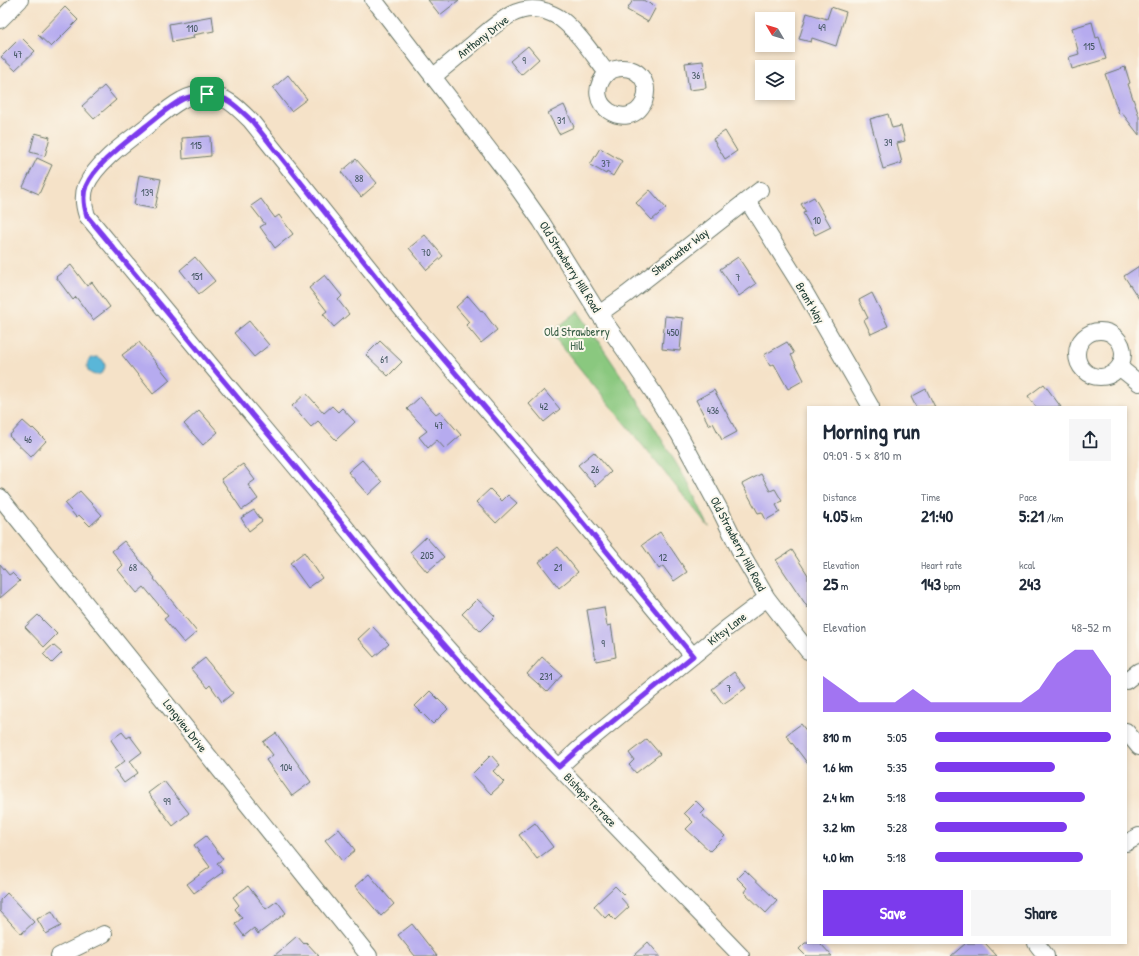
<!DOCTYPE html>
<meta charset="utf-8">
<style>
:root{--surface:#fff;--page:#f6f6f7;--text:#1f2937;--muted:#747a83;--accent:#7c3aed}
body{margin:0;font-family:"Patrick Hand",sans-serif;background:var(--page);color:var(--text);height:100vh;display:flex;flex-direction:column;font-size:15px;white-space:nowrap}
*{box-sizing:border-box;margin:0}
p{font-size:13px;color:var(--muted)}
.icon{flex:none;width:22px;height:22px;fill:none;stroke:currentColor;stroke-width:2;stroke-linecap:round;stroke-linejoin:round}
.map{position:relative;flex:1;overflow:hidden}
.panel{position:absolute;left:807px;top:406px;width:320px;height:538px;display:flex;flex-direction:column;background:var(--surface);border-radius:0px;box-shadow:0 2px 6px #0003}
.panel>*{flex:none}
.needle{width:26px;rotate:308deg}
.tools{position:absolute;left:755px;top:12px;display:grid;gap:8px}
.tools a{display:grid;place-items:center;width:40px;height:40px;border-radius:0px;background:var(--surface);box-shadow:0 2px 6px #0003;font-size:20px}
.pin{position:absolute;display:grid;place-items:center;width:34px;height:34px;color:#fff;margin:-17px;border-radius:8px;box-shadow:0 2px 6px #0006}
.round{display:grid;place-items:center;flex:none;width:42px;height:42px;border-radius:0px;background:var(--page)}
.head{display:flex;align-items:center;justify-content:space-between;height:68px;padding:0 16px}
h1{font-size:22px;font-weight:700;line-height:30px}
.metrics{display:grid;grid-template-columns:repeat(3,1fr);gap:6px;height:68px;padding:4px 16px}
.metrics div{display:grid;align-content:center}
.metrics b{font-size:17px;font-weight:700}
.metrics small{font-size:11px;font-weight:400}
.metrics p{font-size:11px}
.chart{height:112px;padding:8px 16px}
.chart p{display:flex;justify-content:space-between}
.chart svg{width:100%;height:72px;margin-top:4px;fill:var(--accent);opacity:.7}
.primary-button{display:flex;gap:8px;margin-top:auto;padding:8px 16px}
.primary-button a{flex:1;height:46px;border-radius:0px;background:var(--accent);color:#fff;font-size:16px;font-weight:700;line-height:46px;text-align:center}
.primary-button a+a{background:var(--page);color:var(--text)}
ul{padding:0 16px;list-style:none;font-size:13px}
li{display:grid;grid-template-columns:64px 48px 1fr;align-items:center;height:30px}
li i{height:10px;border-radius:5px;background:var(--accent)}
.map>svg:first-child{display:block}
.green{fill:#8ac87f;stroke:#54825a}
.water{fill:#5ab6d8;stroke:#3c7a86}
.building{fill:#b6abef}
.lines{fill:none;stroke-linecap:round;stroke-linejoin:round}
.street-casing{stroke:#6a7768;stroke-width:18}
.street{stroke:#fff;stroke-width:16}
.route-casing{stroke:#fff;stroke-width:8}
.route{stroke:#7c3aed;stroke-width:5}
.labels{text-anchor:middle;stroke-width:4;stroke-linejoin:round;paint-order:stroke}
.number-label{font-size:10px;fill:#455863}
.street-label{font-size:12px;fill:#1f3d34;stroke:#fbf7ec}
.park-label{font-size:12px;fill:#3a6047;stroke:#fbf7ec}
</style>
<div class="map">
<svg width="1139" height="956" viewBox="0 0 1139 956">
<rect width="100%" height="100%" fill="#fbf7ec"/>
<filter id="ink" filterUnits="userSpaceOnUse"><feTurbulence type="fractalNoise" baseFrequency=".025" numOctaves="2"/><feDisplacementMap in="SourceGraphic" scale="8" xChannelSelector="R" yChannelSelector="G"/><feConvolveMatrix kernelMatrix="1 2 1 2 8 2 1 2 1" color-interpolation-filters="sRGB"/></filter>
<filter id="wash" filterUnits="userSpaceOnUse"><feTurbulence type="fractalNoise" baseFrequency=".012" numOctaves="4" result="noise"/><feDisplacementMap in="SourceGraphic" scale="16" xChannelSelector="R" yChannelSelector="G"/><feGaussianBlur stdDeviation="0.9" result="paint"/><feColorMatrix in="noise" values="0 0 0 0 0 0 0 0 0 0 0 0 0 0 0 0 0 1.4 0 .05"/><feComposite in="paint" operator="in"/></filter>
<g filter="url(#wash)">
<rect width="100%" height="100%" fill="#f5e2c8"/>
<!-- green -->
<path class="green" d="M 578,311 L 642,407 L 688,483 L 709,527 L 551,333 Z"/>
<!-- water -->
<path class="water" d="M87 366a9 9 0 1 1 18 0a9 9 0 1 1-18 0Z"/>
<g id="blocks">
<!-- building -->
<path class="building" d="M 428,0 L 459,0 L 440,15 Z
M 633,0 L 643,0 L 656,7 L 648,22 L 627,10 Z
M 65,7 L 78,20 L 51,47 L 38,35 Z
M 831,7 L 846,12 L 836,46 L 812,38 L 811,42 L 799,39 L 807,13 L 827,19 Z
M 212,16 L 214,31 L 193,35 L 194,38 L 172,42 L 169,24 Z
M 1092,22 L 1096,38 L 1099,37 L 1106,59 L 1072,69 L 1069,57 L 1079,54 L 1072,28 Z
M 21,37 L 35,51 L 15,70 L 1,57 Z
M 528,46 L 539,59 L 521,75 L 510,61 Z
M 703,61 L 706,88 L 689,90 L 685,63 Z
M 1125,67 L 1130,83 L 1128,84 L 1139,116 L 1139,135 L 1122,113 L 1119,114 L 1105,74 Z
M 288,75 L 307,99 L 291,111 L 273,88 Z
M 104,86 L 116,100 L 94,119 L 82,106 Z
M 564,105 L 574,127 L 559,134 L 548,113 Z
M 888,114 L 892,128 L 901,126 L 905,141 L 897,143 L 902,163 L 883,169 L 870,119 Z
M 725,131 L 737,151 L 725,159 L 713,139 Z
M 35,133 L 50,137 L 45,156 L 30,152 Z
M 210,136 L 211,156 L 183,159 L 182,138 Z
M 600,148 L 622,161 L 613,176 L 607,172 L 606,174 L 590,165 Z
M 37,158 L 52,165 L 39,194 L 23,187 Z
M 356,159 L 377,183 L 361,197 L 341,172 Z
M 139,175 L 161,179 L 155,209 L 134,205 Z
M 650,190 L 666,208 L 652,220 L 636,203 Z
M 814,197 L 831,227 L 815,235 L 803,213 L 806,212 L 801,204 Z
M 261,199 L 275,218 L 279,215 L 293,234 L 275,248 L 260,227 L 265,224 L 251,206 Z
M 425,235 L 443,256 L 427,270 L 409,248 Z
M 195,257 L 215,281 L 199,294 L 180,270 Z
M 738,257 L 756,284 L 739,296 L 720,269 Z
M 71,265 L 87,286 L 92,282 L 110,307 L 93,320 L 76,297 L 73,300 L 56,277 Z
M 1139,266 L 1139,299 L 1124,276 Z
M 325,275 L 342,296 L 338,300 L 349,314 L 334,327 L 323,314 L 327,311 L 309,288 Z
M 872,293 L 888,326 L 871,334 L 864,320 L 868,318 L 859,300 Z
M 468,296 L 481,311 L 482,310 L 497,330 L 481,343 L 466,325 L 469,322 L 456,307 Z
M 665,316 L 683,318 L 680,351 L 662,349 Z
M 249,321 L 269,345 L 254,357 L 234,333 Z
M 380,341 L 402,362 L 388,376 L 366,355 Z
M 139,342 L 170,380 L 153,394 L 122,355 Z
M 787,342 L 794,353 L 791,355 L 804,380 L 788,389 L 774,364 L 770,366 L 764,355 Z
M 1044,384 L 1061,407 L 1036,407 L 1028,396 Z
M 926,389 L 935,407 L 916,407 L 911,397 Z
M 544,390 L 560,409 L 544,422 L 529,404 Z
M 714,390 L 737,432 L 722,440 L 713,423 L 709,425 L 696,400 Z
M 306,393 L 324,413 L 332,406 L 338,412 L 342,408 L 355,422 L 336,440 L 318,421 L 311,427 L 292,406 Z
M 420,397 L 436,414 L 440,411 L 461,435 L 445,449 L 437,440 L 428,448 L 419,437 L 427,431 L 407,409 Z
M 199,410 L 218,432 L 203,445 L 184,424 Z
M 23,421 L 32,429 L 33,428 L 46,441 L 31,457 L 9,436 Z
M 594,452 L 611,472 L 596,486 L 578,465 Z
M 362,460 L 382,482 L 368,495 L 348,472 Z
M 243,464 L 255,480 L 248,485 L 258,499 L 242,510 L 221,479 Z
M 761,474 L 770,491 L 775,489 L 782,501 L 776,505 L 780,512 L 766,520 L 762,512 L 758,513 L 742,484 Z
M 490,489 L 502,501 L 508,495 L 517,503 L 496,523 L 476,502 Z
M 80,491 L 102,515 L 90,526 L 79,515 L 76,517 L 65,504 Z
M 254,510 L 262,521 L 249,531 L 241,518 Z
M 660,532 L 687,572 L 674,581 L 663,566 L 659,569 L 642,545 Z
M 426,537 L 444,557 L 427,572 L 410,552 Z
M 124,541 L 155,578 L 154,579 L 197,632 L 184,643 L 164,619 L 168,616 L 144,587 L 137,593 L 118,570 L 123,565 L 112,551 Z
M 558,547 L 578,572 L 559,588 L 539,562 Z
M 792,550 L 808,575 L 808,608 L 776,560 Z
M 304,552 L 322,578 L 308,588 L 290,563 Z
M 0,564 L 9,575 L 12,573 L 20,581 L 0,598 Z
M 477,599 L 495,616 L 480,631 L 462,614 Z
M 604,607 L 607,626 L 611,625 L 616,657 L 596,661 L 587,610 Z
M 38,615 L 57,634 L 44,647 L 25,627 Z
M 372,626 L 389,644 L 374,657 L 358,639 Z
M 53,645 L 62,653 L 52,663 L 43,654 Z
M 542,657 L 562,675 L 547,692 L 527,674 Z
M 205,658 L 233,693 L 222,702 L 210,685 L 207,688 L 191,669 Z
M 734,672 L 746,688 L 723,704 L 712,689 Z
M 430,691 L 448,709 L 433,724 L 415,706 Z
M 801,724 L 808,733 L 808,764 L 786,735 Z
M 122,732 L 127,738 L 130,736 L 142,752 L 130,761 L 138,773 L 124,783 L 114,769 L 125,761 L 111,740 Z
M 276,733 L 311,782 L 292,796 L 266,760 L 273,755 L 263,742 Z
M 647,739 L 660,754 L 636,773 L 629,765 L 634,760 L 629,753 Z
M 491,755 L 500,765 L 493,771 L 504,782 L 491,794 L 472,774 Z
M 164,781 L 189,813 L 173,826 L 148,793 Z
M 696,801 L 705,810 L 701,814 L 725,836 L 710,851 L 686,829 L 693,822 L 684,813 Z
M 535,823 L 553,847 L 537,859 L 519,835 Z
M 339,829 L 355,850 L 342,861 L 325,840 Z
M 206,836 L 223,859 L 217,863 L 223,872 L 194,893 L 187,884 L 210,867 L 194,845 Z
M 745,870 L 777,901 L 766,913 L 744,892 L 747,888 L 737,878 Z
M 369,874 L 394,904 L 381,916 L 355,886 Z
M 248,886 L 266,909 L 277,901 L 286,913 L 258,934 L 254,928 L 244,936 L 235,924 L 242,918 L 235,909 L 239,905 L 233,897 Z
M 615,886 L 624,895 L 621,898 L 629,907 L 615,920 L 609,914 L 605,918 L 594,906 Z
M 7,893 L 34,922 L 21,934 L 0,911 L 0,900 Z
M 52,911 L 61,926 L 46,934 L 37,919 Z
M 412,924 L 437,956 L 415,956 L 398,935 Z
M 297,936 L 304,944 L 306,942 L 319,956 L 274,956 Z
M 648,942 L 660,956 L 633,956 Z
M 805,943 L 820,943 L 832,956 L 806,956 L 799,949 Z
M 966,943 L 985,943 L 997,956 L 951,956 Z"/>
</g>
</g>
<g filter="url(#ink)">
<use href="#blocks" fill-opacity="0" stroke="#6a7768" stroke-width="1"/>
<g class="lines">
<!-- street casing -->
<g class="street-casing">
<path id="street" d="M 373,0 L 378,5 L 510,177 L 541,221 L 599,314 L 626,352 L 653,392 L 679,434 L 720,510 L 742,555 L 767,598 L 808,651
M 0,20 L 20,0
M 433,77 C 447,65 461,54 475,42 C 495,25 517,2 545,11 C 550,13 556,15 561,19 C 579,33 593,55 607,73 C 578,104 629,134 644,102 C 646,96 647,89 645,84 C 639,67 620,64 607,73
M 747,200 L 803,289 L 871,407
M 599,314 L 627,294 L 760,190
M1077 354a23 23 0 1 1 46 0a23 23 0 1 1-46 0Z
M 1119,367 L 1139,383
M 0,497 C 124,649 246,803 369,956
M 693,656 L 565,501 L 417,328 L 251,121 C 238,108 226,95 206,94 C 198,94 189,96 182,100 C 169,107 158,117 146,127 C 126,142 96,163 86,186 C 82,196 84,207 87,216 L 208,362 L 310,484 L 411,607 L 439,639 L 487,693 L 741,956
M 1126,681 L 1139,671
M 1126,731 L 1139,747
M 559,767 L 580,748 L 727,628 L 767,598
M 1126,843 L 1139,836
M 1036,943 L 1046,956
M 59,956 L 104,934"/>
</g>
<!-- street -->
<use href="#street" class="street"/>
</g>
</g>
<g class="lines" filter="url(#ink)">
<!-- route casing -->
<g class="route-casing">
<path id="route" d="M 207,94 C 229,97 236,106 252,121 L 417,328 L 565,501 L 693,656 L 580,748 L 559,767 L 487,693 L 411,607 L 310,484 L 208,362 L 87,216 C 84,206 82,196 86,186 C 96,163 127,142 146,126 C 158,117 169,106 183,99 C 190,96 198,95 207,94 Z"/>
</g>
<!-- route -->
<use href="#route" class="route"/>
</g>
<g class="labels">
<!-- number labels -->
<g class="number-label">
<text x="822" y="31">49</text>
<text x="192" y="32">110</text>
<text x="1089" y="50">115</text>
<text x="18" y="58">47</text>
<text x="524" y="64">9</text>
<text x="696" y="79">36</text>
<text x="561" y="124">31</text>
<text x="888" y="146">39</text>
<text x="196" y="149">115</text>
<text x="606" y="167">37</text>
<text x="359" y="182">88</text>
<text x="147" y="196">139</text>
<text x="817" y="224">10</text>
<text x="426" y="256">70</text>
<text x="197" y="280">151</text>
<text x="738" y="281">7</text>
<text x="673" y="336">450</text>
<text x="384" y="363">61</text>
<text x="544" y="410">42</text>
<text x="713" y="414">436</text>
<text x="439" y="429">47</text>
<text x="28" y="443">46</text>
<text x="595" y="473">26</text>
<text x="427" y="559">205</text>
<text x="663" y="561">12</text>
<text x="133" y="571">68</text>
<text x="558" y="571">21</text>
<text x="603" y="647">9</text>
<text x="546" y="680">231</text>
<text x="729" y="692">7</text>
<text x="286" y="771">104</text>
<text x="167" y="805">99</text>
</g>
<!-- street labels -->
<g class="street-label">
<text transform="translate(483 37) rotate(-38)" y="4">Anthony Drive</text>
<text transform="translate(680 252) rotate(-38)" y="4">Shearwater Way</text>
<text transform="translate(570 267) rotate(58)" y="4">Old Strawberry Hill Road</text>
<text transform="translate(810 303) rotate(60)" y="4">Brant Way</text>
<text transform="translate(738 544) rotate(62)" y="4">Old Strawberry Hill Road</text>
<text transform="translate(727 629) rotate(-38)" y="4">Kitsy Lane</text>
<text transform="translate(185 726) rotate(52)" y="4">Longview Drive</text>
<text transform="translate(590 800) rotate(46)" y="4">Bishops Terrace</text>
</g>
<!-- park labels -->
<g class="park-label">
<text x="577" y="336">Old Strawberry<tspan x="577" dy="14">Hill</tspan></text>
</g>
</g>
</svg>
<div class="tools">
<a><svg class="needle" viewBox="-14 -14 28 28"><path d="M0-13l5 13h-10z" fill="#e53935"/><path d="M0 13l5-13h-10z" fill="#747a83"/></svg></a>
<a><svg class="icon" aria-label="layers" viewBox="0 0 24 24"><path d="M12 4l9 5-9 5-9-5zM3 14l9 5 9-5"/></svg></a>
</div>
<div class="pin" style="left:207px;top:94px;background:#1e9e55"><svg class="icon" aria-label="arrive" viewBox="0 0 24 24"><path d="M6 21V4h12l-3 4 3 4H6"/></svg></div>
<section class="panel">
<div class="head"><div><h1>Morning run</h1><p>09:09 · 5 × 810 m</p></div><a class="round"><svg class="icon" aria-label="share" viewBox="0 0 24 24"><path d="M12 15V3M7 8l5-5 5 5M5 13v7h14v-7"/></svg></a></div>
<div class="metrics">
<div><p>Distance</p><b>4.05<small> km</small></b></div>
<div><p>Time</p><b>21:40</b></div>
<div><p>Pace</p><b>5:21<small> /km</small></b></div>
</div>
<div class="metrics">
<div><p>Elevation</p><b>25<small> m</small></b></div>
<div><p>Heart rate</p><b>143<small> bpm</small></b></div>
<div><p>kcal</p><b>243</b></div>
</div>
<div class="chart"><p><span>Elevation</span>48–52 m</p>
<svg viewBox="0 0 160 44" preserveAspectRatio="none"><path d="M0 44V22L10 30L20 38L30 38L40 38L50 30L60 38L70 38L80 38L90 38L100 38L110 38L120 30L130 14L140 6L150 6L160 22V44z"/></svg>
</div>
<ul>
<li><b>810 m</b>5:05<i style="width:100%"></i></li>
<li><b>1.6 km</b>5:35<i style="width:68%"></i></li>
<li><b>2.4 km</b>5:18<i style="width:85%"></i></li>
<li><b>3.2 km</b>5:28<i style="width:75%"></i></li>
<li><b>4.0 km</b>5:18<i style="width:84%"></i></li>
</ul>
<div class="primary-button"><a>Save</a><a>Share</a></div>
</section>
</div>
